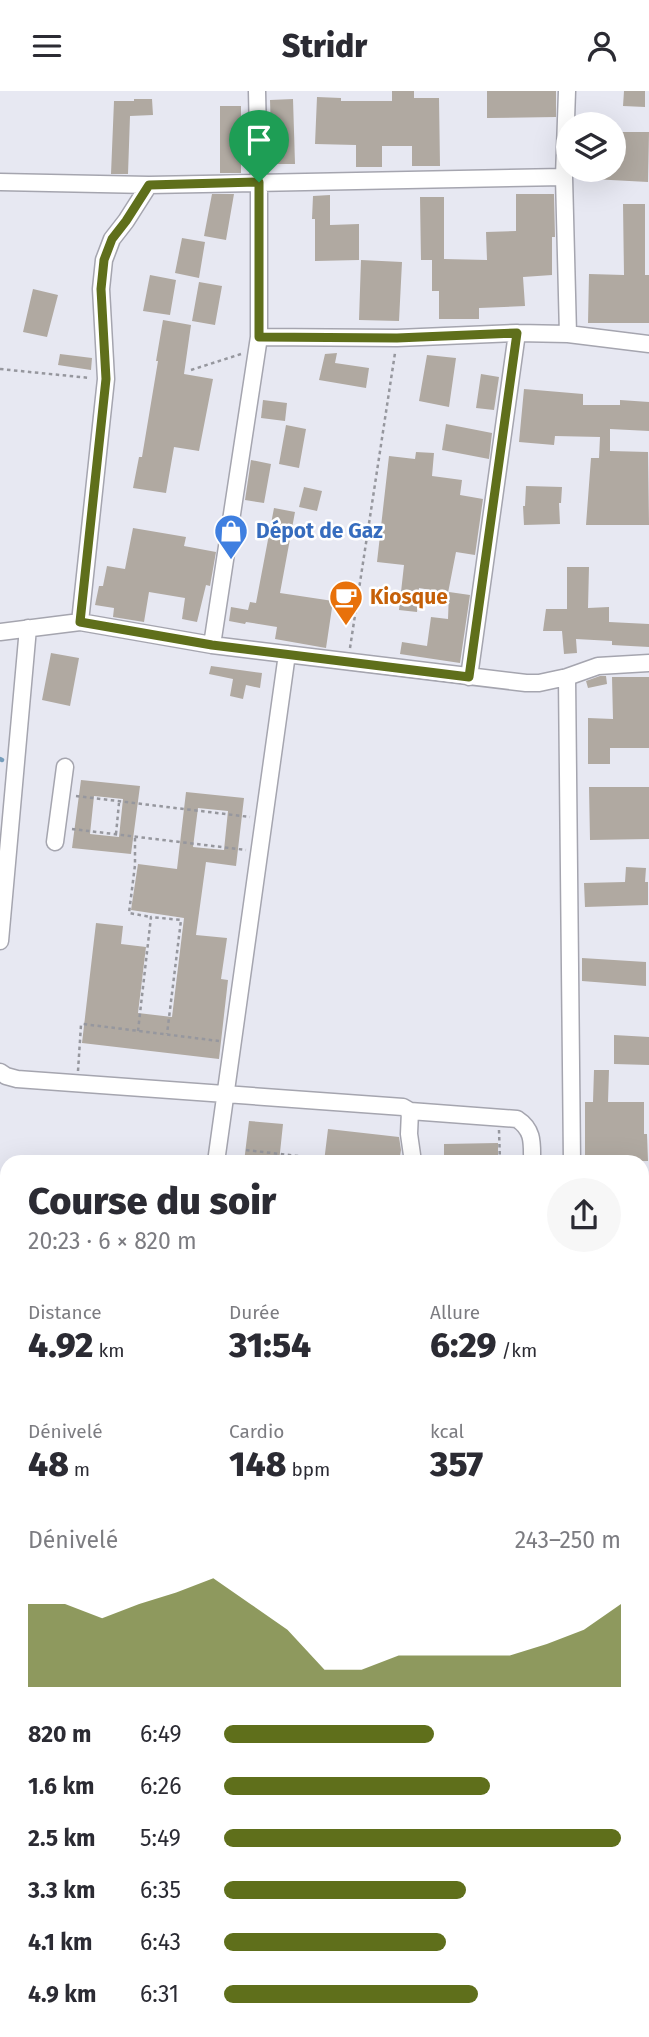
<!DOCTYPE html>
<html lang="fr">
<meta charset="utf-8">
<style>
:root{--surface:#fff;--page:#f7f7f7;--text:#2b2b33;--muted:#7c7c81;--accent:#5f6f1b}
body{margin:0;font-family:"Fira Sans",sans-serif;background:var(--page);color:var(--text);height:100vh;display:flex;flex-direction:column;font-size:26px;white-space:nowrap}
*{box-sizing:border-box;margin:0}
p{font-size:23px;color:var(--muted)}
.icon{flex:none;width:38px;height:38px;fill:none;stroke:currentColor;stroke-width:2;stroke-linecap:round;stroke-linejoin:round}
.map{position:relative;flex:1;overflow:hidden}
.panel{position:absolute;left:0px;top:1064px;width:649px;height:882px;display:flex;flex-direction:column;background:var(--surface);border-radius:21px 21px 0 0;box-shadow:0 7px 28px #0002}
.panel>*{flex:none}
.controls{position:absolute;left:556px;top:21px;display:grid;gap:14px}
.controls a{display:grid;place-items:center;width:70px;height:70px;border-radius:50%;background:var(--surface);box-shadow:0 7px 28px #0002;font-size:35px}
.pin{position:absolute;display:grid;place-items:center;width:60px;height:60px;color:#fff;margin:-72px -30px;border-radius:50% 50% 50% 0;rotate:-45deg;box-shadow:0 0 7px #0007}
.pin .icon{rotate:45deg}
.round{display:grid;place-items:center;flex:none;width:74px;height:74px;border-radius:37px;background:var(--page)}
.head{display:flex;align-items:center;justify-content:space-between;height:119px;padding:0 28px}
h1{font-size:38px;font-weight:800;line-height:52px}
.metrics{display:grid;grid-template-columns:repeat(3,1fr);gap:10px;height:119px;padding:7px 28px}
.metrics div{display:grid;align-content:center}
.metrics b{font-size:35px;font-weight:800}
.metrics small{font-size:19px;font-weight:400}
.metrics p{font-size:19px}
.chart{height:196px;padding:14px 28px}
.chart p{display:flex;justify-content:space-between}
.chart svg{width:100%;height:126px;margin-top:7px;fill:var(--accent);opacity:.7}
ul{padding:0 28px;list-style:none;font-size:23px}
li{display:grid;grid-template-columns:112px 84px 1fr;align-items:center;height:52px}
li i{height:18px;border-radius:9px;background:var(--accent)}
header{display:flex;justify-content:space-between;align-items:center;height:91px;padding:0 28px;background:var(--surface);font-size:32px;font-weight:800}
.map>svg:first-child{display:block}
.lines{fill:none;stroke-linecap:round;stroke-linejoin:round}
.stream{stroke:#769dbb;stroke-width:4.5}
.building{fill:#b0a9a1;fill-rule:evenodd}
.minor-casing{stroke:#a5a5af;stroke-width:19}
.path{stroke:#96979e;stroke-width:2.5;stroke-dasharray:3.5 3.5;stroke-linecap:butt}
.minor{stroke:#fff;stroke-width:16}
.route-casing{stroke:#fff;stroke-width:14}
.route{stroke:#5f6f1b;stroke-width:9}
.labels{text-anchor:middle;stroke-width:5;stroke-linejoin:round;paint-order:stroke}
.shop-label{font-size:21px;font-weight:bold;fill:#366cbe;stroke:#fff;text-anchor:start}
.food-label{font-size:21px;font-weight:bold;fill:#c56008;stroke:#fff;text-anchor:start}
</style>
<header><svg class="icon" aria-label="menu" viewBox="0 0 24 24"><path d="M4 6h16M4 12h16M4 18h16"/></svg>Stridr<svg class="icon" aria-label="person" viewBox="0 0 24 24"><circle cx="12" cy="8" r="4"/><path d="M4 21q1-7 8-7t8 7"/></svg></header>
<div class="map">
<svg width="649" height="1946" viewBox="0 0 649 1946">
<rect width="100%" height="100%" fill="#e7e8f2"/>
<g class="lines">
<!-- stream -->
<path class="stream" d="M 0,668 L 2,669
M 0,1230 L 7,1234"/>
</g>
<!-- building -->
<path class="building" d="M 392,0 L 414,0 L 414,7 L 439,7 L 440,75 L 412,75 L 412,55 L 382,55 L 382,76 L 356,76 L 356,54 L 315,53 L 317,6 L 341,7 L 341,10 L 392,10 Z
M 487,0 L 556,0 L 556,26 L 487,27 Z
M 624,0 L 645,0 L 645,16 L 623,15 Z
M 134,8 L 152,8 L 153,24 L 130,25 L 128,83 L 111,83 L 114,10 L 134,10 Z
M 293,8 L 295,73 L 272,73 L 270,9 Z
M 220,15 L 241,15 L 241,82 L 220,82 Z
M 614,41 L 649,41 L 648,91 L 592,88 L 592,79 L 614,79 Z
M 212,103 L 234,103 L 226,149 L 204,145 Z
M 516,103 L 554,103 L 555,146 L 552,146 L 552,184 L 523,186 L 525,215 L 479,217 L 479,228 L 439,228 L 439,200 L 432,200 L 432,169 L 421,169 L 420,106 L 444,106 L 444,168 L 487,169 L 486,141 L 516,140 Z
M 330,104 L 330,134 L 359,133 L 359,169 L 315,170 L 315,128 L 312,128 L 313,105 Z
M 623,113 L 645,113 L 645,184 L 649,184 L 649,232 L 588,232 L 589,183 L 624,184 Z
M 182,147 L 205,151 L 199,187 L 175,182 Z
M 361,169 L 402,171 L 399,230 L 359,229 Z
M 150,184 L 176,189 L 170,224 L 143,220 Z
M 199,191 L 222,195 L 215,234 L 192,230 Z
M 33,198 L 58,204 L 47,246 L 23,241 Z
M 163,229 L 191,234 L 184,283 L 213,288 L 199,360 L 174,356 L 166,402 L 133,397 L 139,366 L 142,366 L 158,270 L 156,270 Z
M 337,262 L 335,272 L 369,277 L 366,297 L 319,289 L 325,263 Z
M 60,263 L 92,267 L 91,279 L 58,274 Z
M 427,264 L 456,267 L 449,316 L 419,310 Z
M 481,283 L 499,286 L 494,319 L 476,317 Z
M 524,298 L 583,303 L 583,314 L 620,314 L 620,309 L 649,311 L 649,340 L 610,338 L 610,360 L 648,361 L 649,434 L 586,434 L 591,367 L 599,367 L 600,346 L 555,345 L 554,354 L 519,351 Z
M 263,309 L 287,312 L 285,330 L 261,327 Z
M 446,333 L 492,342 L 489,368 L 442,359 Z
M 286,334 L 306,338 L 299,377 L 279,373 Z
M 416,361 L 434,362 L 432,385 L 462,389 L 460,404 L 483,408 L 475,464 L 456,461 L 448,502 L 419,497 L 417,521 L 399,519 L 404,474 L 377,471 L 389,365 L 415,368 Z
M 251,369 L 271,373 L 264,412 L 245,409 Z
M 526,395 L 562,396 L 561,412 L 559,412 L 560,433 L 524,434 L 523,415 L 525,415 Z
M 304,396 L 322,400 L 317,420 L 299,416 Z
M 274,417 L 295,421 L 280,502 L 333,510 L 326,557 L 275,548 L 277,536 L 246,531 L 245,533 L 229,530 L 231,516 L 248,519 L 250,511 L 256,512 Z
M 133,437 L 186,446 L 184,455 L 216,461 L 210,495 L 206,494 L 197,531 L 182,528 L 185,507 L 149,501 L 144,531 L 113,526 L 114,517 L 95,514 L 99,495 L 103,495 L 107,475 L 125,478 Z
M 567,476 L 589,476 L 588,517 L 609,516 L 609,531 L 649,533 L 649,556 L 612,554 L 612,550 L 576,548 L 577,562 L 564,563 L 562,540 L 543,540 L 546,518 L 567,518 Z
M 449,501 L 470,504 L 460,572 L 400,563 L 402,551 L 427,555 L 431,526 L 448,528 Z
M 51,562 L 79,567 L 70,615 L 42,609 Z
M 211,575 L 262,582 L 260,597 L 246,594 L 243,608 L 230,605 L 233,588 L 209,583 Z
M 600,585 L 606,585 L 607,593 L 588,597 L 586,590 Z
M 612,586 L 649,586 L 649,657 L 610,657 L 610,673 L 588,673 L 588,627 L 613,628 Z
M 81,689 L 140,695 L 131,763 L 72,757 ZM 94,705 L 123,708 L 119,746 L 90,743 Z
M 589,696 L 649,696 L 649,748 L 590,749 Z
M 186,701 L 244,707 L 236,775 L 206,771 L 196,844 L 227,847 L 221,888 L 228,889 L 219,968 L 82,952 L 96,832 L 123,835 L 121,853 L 146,856 L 138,922 L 172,926 L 184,827 L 131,819 L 138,773 L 177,778 ZM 198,717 L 228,720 L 224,759 L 193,756 Z
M 626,776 L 646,777 L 645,791 L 648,791 L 648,814 L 585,816 L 584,792 L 625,791 Z
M 582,867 L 646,871 L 646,895 L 582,890 Z
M 614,944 L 649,946 L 649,974 L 614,973 Z
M 594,979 L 609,979 L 608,1011 L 644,1011 L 644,1043 L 647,1043 L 648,1070 L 585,1071 L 585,1011 L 593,1011 Z
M 249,1030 L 283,1033 L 279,1071 L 244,1071 Z
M 328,1038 L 399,1046 L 401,1059 L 399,1071 L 369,1069 L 368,1071 L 324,1071 Z
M 498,1052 L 498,1070 L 444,1070 L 444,1053 Z"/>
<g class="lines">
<!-- minor casing -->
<g class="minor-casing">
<path id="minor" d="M 567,0 L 564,86 L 568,243
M 0,91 L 149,94 L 564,86
M 259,246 L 397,247 L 517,242 L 568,243 L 649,253
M 80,531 L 106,288 L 101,198 L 104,169 L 112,148 L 126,130 L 149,94
M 0,541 L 80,531 L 212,554 L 526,592 L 539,592 L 567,586 L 598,575 L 649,572
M 212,554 L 259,246 L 259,91 L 257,0
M 469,586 L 517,242
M 567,586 L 572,1071
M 55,751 L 65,676
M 0,850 L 28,537
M 0,981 L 6,985 L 17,988 L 403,1016 L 410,1020 L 409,1043 L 413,1071
M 410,1020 L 517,1028 C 534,1039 532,1053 532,1071
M 216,1071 L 287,563
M 642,1629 L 649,1626
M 642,1654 L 649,1674
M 642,1695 L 649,1692
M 642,1776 L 649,1740
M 0,1800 L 7,1800
M 642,1831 L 649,1829
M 0,1843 L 7,1840
M 0,1875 L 7,1873
M 642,1875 L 649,1905
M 642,1926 L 649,1923
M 106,1939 L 108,1946
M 20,1946 L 37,1939
M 592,1946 L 609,1939"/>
</g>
<!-- path -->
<path class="path" d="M 0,278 L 90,287
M 191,279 L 241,263
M 350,557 L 395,262
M 76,705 L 250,726
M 72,738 L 246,759
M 116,743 L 119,712
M 135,747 L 135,774 L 129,822 L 151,826
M 138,940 L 151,826 L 181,829 L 167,943
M 78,980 L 81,934 L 83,933 L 219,950
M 499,1039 L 500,1071
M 246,1059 L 349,1071"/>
<!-- minor -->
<use href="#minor" class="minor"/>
</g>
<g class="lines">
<!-- route casing -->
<g class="route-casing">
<path id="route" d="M 259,91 L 259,246 L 397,247 L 517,242 L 469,586 L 212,554 L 80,531 L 106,288 L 101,198 L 104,169 L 112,148 L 126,130 L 149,94 Z"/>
</g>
<!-- route -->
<use href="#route" class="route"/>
</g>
<!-- icons -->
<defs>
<g id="shop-pin" transform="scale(1.75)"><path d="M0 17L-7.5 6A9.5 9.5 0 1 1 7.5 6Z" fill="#3f7fe0" stroke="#fff"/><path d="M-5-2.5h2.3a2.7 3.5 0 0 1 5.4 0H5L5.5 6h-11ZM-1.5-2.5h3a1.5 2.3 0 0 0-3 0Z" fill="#fff"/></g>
<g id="cafe-pin" transform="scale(1.75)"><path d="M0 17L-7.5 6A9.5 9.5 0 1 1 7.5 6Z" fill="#e8710a" stroke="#fff"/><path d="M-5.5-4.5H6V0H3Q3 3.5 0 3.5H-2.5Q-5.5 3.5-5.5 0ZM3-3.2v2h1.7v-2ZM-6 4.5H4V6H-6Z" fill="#fff"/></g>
</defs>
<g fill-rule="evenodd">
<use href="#shop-pin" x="231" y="440"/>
<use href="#cafe-pin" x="346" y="506"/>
</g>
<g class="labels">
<!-- shop labels -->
<g class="shop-label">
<text x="256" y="447">Dépot de Gaz</text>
</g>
<!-- food labels -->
<g class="food-label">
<text x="370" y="513">Kiosque</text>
</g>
</g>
</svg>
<div class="controls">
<a><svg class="icon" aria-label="layers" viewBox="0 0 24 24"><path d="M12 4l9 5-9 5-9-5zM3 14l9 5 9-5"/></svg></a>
</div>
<div class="pin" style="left:259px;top:91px;background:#1e9e55"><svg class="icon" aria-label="arrive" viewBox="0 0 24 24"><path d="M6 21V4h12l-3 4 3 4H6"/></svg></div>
<section class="panel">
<div class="head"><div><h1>Course du soir</h1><p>20:23 · 6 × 820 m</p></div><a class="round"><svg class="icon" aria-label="share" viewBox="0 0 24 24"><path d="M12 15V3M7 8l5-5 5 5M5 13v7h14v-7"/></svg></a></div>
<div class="metrics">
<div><p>Distance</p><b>4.92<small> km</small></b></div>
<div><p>Durée</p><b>31:54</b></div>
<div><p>Allure</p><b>6:29<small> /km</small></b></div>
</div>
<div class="metrics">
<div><p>Dénivelé</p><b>48<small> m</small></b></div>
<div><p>Cardio</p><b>148<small> bpm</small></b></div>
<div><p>kcal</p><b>357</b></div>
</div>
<div class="chart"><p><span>Dénivelé</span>243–250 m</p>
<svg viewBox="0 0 160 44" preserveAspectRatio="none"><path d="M0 44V15L10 15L20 20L30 15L40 11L50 6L60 15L70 24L80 38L90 38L100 33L110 33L120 33L130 33L140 29L150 24L160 15V44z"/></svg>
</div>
<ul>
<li><b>820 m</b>6:49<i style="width:53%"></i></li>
<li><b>1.6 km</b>6:26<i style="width:67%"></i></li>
<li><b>2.5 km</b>5:49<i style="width:100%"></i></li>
<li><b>3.3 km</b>6:35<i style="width:61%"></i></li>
<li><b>4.1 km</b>6:43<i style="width:56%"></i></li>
<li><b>4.9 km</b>6:31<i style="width:64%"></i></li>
</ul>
</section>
</div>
